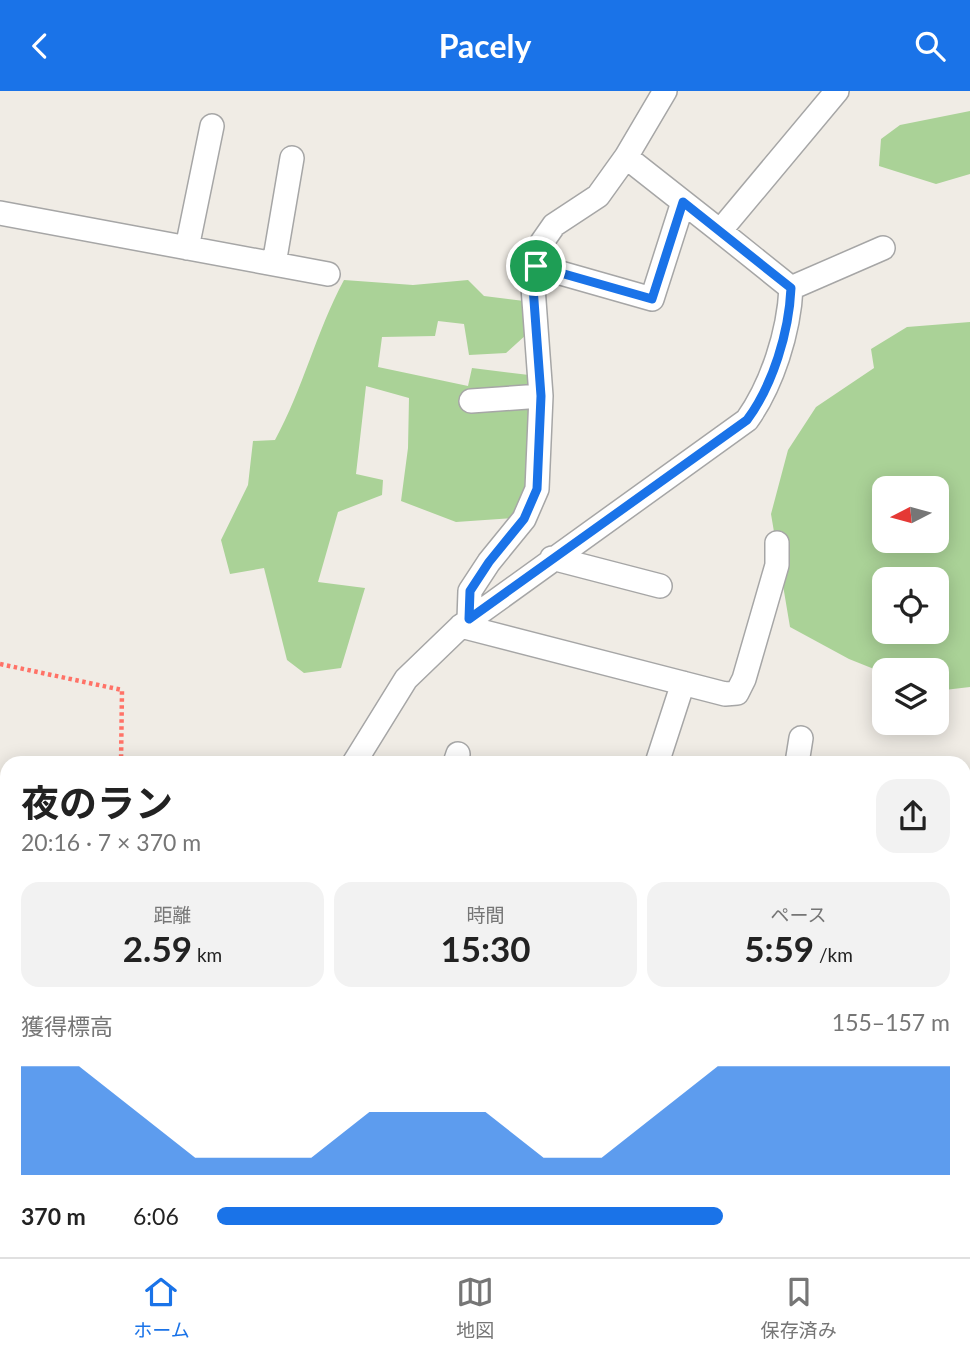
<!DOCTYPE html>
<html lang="ja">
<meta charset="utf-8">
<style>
:root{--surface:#fff;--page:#f2f2f2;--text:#222;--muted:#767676;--line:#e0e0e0;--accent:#1a73e8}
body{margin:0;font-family:Lato,"Noto Sans JP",sans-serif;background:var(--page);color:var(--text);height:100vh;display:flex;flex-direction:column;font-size:26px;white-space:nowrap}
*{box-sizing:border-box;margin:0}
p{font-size:23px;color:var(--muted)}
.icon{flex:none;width:38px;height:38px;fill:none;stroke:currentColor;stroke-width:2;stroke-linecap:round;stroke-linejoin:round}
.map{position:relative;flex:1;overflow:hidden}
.panel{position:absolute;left:0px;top:665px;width:971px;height:502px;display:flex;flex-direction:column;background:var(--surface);border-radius:21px 21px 0 0;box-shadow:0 4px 18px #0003}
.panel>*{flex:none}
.needle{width:46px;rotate:264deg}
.buttons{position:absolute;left:872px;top:385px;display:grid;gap:14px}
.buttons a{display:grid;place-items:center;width:77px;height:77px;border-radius:14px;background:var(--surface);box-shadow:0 4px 18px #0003;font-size:35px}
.pin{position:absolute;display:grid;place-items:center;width:60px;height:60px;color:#fff;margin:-30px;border:4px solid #fff;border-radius:50%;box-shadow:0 2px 7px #0007}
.round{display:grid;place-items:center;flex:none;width:74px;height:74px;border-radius:21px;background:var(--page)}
.overview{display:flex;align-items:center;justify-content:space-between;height:119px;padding:0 21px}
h1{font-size:38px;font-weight:700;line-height:52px}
.figures{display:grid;grid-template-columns:repeat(3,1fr);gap:10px;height:119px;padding:7px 21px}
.figures div{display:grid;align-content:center;border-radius:18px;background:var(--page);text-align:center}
.figures b{font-size:35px;font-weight:700}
.figures small{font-size:19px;font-weight:400}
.figures p{font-size:19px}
.chart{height:196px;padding:14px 21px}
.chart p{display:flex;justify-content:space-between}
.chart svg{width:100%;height:126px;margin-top:7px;fill:var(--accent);opacity:.7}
ul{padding:0 21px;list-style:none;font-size:23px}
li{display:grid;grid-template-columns:112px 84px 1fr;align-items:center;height:52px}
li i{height:18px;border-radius:9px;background:var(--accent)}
header{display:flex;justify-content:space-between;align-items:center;height:91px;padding:0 21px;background:var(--accent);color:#fff;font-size:32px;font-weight:700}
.dock{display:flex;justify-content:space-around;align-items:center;height:98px;border-top:2px solid var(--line);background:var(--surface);font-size:19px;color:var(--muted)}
.dock a{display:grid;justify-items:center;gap:4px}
.dock .on{color:var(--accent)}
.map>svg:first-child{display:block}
.forest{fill:#aad297;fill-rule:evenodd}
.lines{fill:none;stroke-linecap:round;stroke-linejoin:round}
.minor-casing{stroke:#a6a6a6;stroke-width:26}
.path{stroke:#ff7267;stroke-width:4.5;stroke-dasharray:3.5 3.5;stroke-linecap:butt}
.minor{stroke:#fff;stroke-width:23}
.route-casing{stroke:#fff;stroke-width:14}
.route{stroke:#1a73e8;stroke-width:9}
</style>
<header><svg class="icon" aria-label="back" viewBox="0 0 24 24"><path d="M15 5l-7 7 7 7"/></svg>Pacely<svg class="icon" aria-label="search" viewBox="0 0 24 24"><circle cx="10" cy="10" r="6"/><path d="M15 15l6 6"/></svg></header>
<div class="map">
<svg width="970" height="1166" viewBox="0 0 970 1166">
<rect width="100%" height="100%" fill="#f0ece5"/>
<!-- forest -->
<path class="forest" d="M 970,20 L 970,83 L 936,93 L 879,75 L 881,48 L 900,34 Z
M 344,189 L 413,194 L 468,189 L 484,205 L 524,210 L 527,243 L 506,262 L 469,264 L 464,233 L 438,230 L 435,245 L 382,246 L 378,276 L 468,295 L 472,277 L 529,284 L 526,399 L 512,427 L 456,431 L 401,410 L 408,357 L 409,307 L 366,295 L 356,383 L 383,389 L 382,404 L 338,421 L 318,491 L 365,497 L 341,577 L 304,582 L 287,569 L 264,477 L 230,483 L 221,449 L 248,394 L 253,350 L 275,349 C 303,298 316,241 344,189 Z
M 970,231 L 970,596 L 936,600 L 936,579 L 884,582 L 849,568 L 790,536 L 771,423 L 788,359 L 816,316 L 874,277 L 871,258 L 907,236 ZM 884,397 L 936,397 L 936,450 L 884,450 ZM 884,488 L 936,488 L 936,541 L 884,541 Z"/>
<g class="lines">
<!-- minor casing -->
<g class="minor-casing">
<path id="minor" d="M 626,66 L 720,140 L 837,0
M 0,122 L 328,183
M 720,140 L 791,197
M 187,157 L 212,35
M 274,173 L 292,67
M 536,175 L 652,208 L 683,111
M 471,310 L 541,305
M 552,467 L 660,495
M 469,529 L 470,500 L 489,471 L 524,428 L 537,398 L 541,305 L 533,196 L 538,157 L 554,134 L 598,105 L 626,66 L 665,0
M 461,535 L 725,603 L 737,602 L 744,588 L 777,474 L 777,452
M 354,672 L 406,588 L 461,535 L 747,329 C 772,294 789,241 791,197 L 883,157
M 455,672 L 458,663
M 657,672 L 683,592
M 797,672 L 801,647
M 964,801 L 970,803
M 0,1100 L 7,1100
M 964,1118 L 970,1117
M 805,1160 L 806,1166
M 43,1166 L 47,1160
M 385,1166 L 387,1160
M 568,1166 L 568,1160
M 751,1166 L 775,1160"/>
</g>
<!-- path -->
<path class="path" d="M 0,573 L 122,599 L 121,672"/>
<!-- minor -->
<use href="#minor" class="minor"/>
</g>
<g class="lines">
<!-- route casing -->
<g class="route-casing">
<path id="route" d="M 683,111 L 791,197 C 789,241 773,294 747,329 L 469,528 L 470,500 L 489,471 L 524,428 L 537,398 L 541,305 L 533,196 L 536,175 L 652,208 Z"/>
</g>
<!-- route -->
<use href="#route" class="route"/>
</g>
</svg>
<div class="buttons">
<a><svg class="needle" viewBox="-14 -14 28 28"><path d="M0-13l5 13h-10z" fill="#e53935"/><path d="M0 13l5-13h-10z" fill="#767676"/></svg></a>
<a><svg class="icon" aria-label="locate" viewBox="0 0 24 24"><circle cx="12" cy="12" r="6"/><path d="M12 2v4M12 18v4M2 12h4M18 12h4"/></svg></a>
<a><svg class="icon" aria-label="layers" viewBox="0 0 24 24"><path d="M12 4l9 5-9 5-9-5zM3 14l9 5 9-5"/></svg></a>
</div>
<div class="pin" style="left:536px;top:175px;background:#1e9e55"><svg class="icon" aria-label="arrive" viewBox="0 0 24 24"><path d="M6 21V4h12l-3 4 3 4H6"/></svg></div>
<section class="panel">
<div class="overview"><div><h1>夜のラン</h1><p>20:16 · 7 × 370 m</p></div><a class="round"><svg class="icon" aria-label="share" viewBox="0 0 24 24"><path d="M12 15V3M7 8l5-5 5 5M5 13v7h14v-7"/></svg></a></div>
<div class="figures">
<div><p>距離</p><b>2.59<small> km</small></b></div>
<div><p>時間</p><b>15:30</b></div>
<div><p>ペース</p><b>5:59<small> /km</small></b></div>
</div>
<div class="chart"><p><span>獲得標高</span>155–157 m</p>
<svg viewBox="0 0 160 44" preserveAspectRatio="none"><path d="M0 44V6L10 6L20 22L30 38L40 38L50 38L60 22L70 22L80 22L90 38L100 38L110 22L120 6L130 6L140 6L150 6L160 6V44z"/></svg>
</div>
<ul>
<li><b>370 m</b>6:06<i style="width:69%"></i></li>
</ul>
</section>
</div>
<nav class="dock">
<a class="on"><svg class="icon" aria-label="home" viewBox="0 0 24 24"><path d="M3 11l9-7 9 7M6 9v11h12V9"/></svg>ホーム</a>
<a><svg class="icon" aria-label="map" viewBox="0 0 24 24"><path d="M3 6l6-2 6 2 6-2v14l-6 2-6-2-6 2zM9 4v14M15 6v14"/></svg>地図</a>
<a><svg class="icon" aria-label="saved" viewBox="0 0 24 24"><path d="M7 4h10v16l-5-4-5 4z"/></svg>保存済み</a>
</nav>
